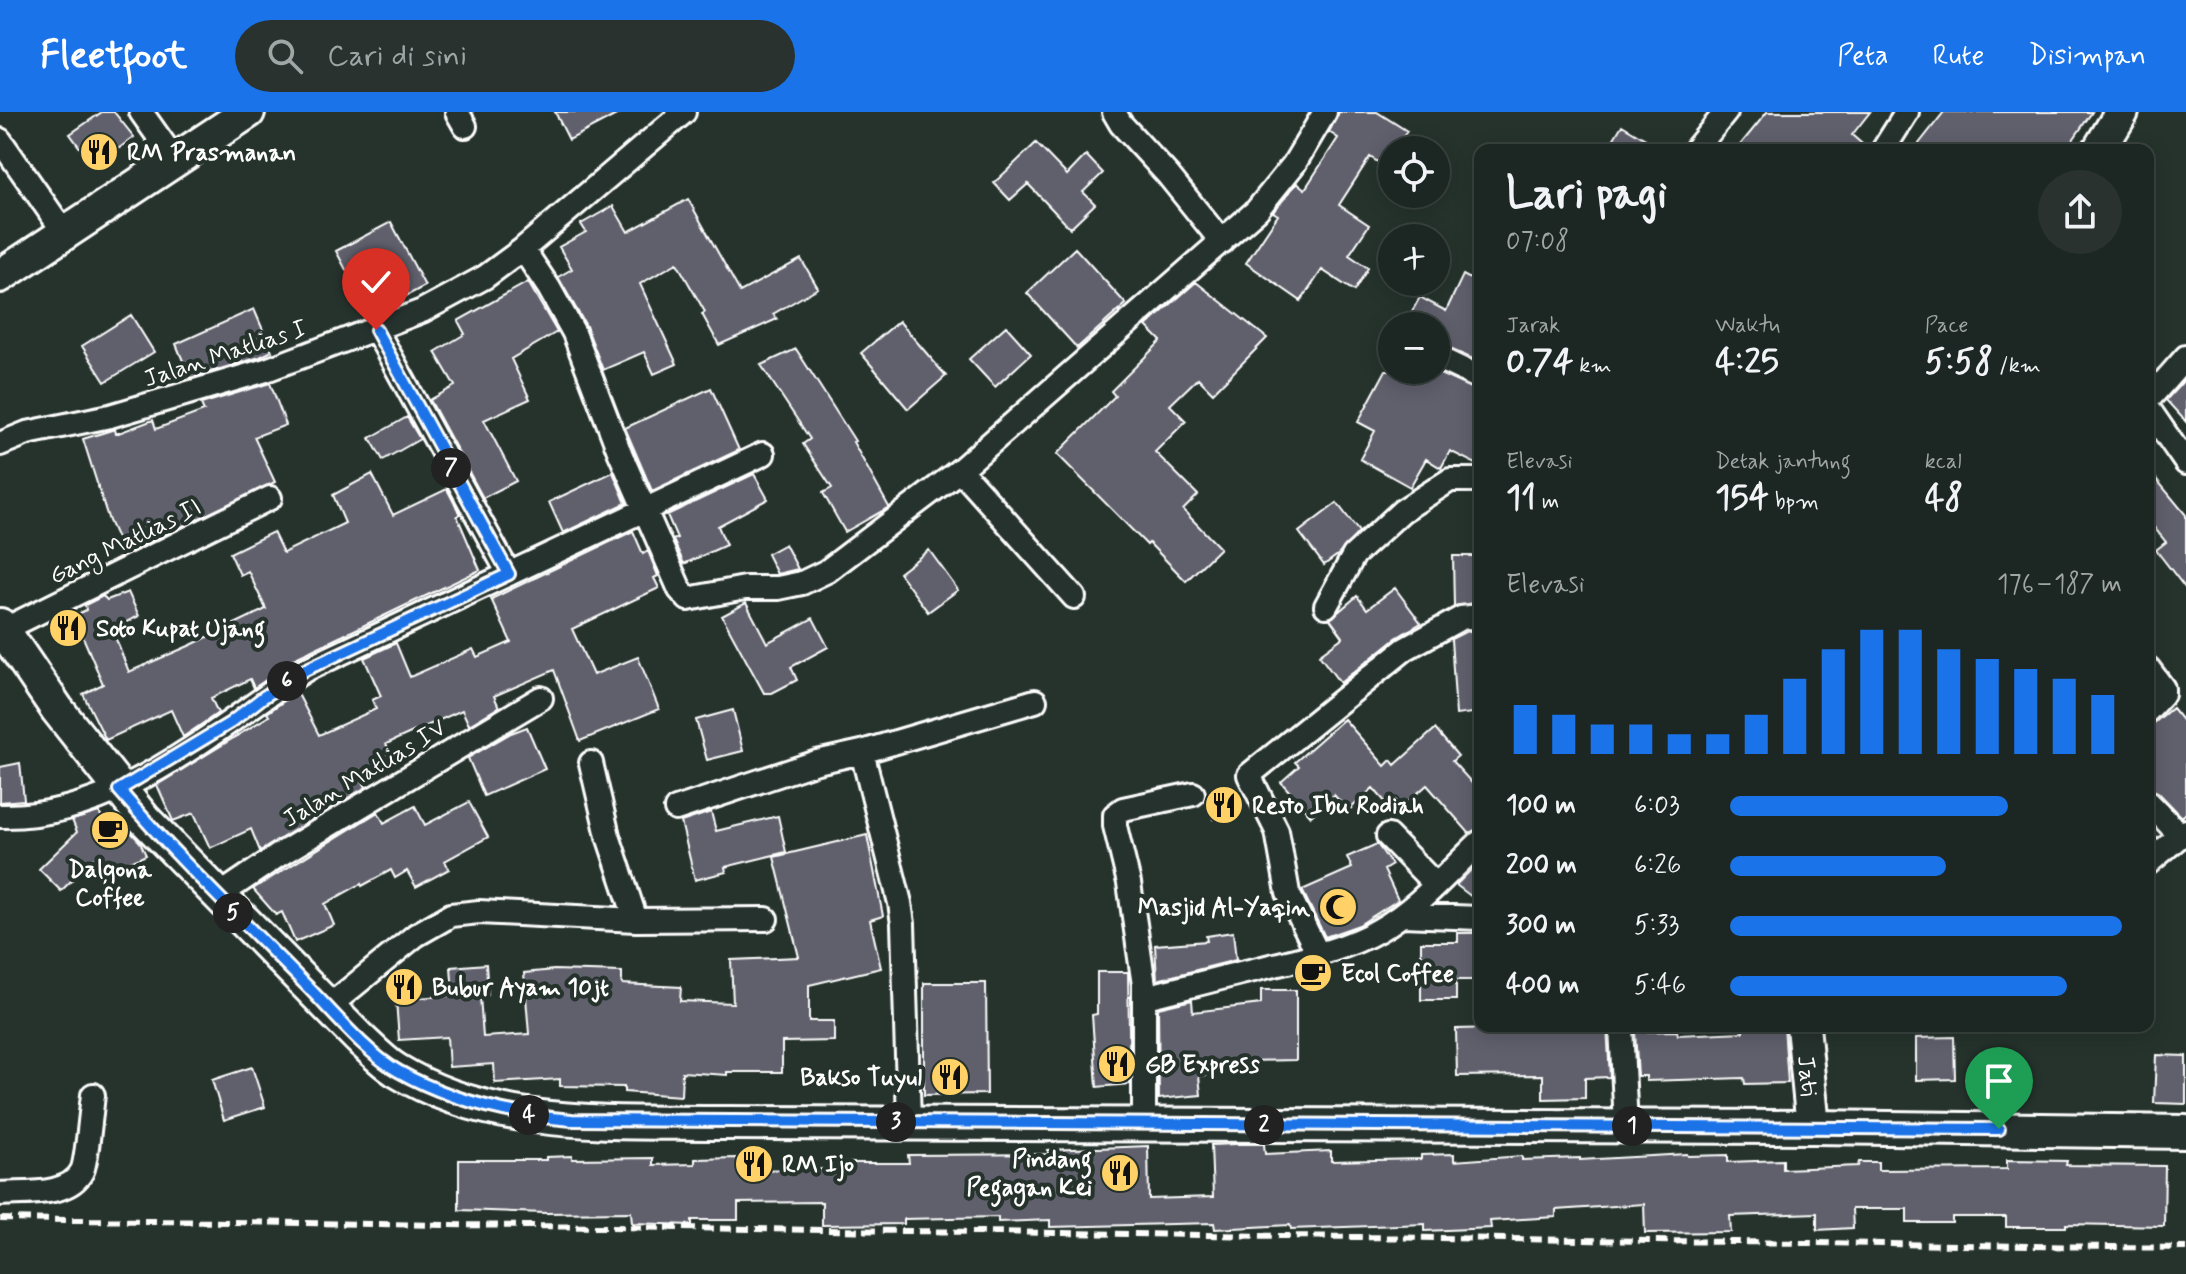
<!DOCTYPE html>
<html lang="id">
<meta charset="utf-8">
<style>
:root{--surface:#1c2622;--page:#29322f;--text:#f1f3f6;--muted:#a0a5a5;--line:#3a4340;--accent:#1a73e8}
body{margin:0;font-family:Mynerve,sans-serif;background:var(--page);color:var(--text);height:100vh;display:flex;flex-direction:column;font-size:30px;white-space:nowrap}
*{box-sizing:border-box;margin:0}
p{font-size:26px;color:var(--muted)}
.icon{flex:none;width:44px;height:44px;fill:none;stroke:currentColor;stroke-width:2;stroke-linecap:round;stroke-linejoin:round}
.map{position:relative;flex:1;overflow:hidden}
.side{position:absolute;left:1474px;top:32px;width:680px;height:888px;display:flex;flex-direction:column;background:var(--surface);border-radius:16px;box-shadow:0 4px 20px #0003,0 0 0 2px var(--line)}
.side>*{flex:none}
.fabs{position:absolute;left:1378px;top:24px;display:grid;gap:16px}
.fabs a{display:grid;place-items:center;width:72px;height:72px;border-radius:50%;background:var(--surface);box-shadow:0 4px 20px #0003,0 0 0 2px var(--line);font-size:40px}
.pin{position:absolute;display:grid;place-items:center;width:68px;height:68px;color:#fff;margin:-82px -34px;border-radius:50% 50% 50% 0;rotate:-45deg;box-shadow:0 0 8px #0007}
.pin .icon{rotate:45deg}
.km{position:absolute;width:40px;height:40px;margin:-20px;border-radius:50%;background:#222;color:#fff;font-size:22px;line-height:40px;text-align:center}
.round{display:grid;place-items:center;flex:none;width:84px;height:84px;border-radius:42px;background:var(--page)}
.headline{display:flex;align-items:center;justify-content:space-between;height:136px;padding:0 32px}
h1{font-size:44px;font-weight:700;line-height:60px}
.stats{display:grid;grid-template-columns:repeat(3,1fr);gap:12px;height:136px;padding:8px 32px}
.stats div{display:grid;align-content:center}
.stats b{font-size:34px;font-weight:700}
.stats small{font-size:22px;font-weight:400}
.stats p{font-size:22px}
.chart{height:224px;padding:16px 32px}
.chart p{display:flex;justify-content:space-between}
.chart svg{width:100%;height:144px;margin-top:8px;stroke:var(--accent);stroke-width:6}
ul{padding:0 32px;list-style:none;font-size:26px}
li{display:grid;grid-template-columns:128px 96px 1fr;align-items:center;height:60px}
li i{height:20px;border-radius:10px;background:var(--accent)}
header{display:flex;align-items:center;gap:48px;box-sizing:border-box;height:112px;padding:0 40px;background:var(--accent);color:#fff}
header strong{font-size:38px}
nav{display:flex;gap:44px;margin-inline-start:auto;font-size:28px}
.search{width:560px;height:72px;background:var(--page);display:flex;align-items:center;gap:20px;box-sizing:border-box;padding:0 28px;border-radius:44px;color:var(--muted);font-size:30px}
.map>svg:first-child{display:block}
.building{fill:#61616d;stroke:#fff;stroke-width:2}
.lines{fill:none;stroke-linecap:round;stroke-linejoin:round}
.street-casing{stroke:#fff;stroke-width:28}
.secondary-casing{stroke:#fff;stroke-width:38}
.street{stroke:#26332d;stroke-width:22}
.secondary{stroke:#26332d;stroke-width:32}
.rail{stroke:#fff;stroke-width:6;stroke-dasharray:12 6;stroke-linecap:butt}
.route-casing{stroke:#fff;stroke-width:16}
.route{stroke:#1a73e8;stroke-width:10}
.labels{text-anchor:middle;stroke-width:8;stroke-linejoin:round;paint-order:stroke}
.poi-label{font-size:24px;font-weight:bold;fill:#fff;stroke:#26332d;text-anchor:start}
.street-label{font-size:24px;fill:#fff;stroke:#26332d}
</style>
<header>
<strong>Fleetfoot</strong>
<div class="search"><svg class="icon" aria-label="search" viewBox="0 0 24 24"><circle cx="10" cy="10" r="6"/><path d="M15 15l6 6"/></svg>Cari di sini</div>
<nav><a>Peta</a><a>Rute</a><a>Disimpan</a></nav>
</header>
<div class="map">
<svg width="2186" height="1162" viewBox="0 0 2186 1162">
<rect width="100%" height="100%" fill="#26332d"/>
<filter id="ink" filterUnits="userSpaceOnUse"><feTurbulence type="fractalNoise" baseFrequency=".0125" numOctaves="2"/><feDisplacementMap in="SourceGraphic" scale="16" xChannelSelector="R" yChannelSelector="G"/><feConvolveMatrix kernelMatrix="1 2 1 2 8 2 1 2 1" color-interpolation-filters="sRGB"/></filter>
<g filter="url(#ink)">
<!-- building -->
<path class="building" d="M 102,0 L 114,0 L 134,25 L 94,55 L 70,22 Z
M 555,0 L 622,0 L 569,28 Z
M 1339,0 L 1377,0 L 1407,19 L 1384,54 L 1370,45 L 1339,93 L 1369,113 L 1349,143 L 1368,156 L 1354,179 L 1322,158 L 1301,189 L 1246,151 L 1278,103 L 1273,100 L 1297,71 L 1305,77 L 1338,26 L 1329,20 Z
M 1767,0 L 1870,0 L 1852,23 L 1869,38 L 1736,38 Z
M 1944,0 L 2092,0 L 2066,38 L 1914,38 Z
M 1622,13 L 1664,38 L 1607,38 Z
M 1036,31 L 1067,63 L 1086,43 L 1103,61 L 1083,80 L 1095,92 L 1070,116 L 1028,72 L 1010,88 L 994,71 Z
M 688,87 L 740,180 L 801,147 L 818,176 L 773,202 L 777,207 L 719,233 L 702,202 L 705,200 L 677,151 L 640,172 L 677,252 L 654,262 L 644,240 L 603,258 L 586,214 L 558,165 L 572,157 L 559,135 L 586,120 L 581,112 L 613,94 L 628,120 Z
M 391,110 L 425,174 L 370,203 L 336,139 Z
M 1075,136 L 1126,192 L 1077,236 L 1027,181 Z
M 1463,163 L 1480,172 L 1480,250 L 1436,231 L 1436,214 L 1404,214 L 1420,185 L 1446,199 Z
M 528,170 L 557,220 L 511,247 L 530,287 L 484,308 L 516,369 L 483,386 L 430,288 L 455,274 L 435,240 L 465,222 L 458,209 Z
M 1196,170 L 1267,226 L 1213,281 L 1198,266 L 1170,293 L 1186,309 L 1155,340 L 1198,383 L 1183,398 L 1220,436 L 1186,469 L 1149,431 L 1147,433 L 1057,342 L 1115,284 L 1111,279 L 1161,229 L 1146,214 Z
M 254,197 L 272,239 L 260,245 L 190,266 L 176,232 Z
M 131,203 L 154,240 L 105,270 L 82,234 Z
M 899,209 L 946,264 L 908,297 L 861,241 Z
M 1006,214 L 1031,242 L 995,275 L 969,247 Z
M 796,237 L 855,329 L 853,330 L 889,395 L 845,420 L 823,381 L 832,376 L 803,332 L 810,327 L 761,253 Z
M 1386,258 L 1431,258 L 1480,280 L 1480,354 L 1450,339 L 1441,356 L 1426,347 L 1410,375 L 1360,347 L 1375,319 L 1358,310 Z
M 2186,266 L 2186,310 L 2166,288 Z
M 270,271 L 286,313 L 254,325 L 275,370 L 124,442 L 109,409 L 83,327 L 115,317 L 116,322 L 153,308 L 156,317 L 204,299 L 201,292 Z
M 711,276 L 739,338 L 652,379 L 625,316 Z
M 407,305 L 420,327 L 383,348 L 370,326 Z
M 2148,357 L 2186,403 L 2186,477 L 2156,438 L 2166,430 L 2148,408 Z
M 613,360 L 626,391 L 563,421 L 549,390 Z
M 372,362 L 393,403 L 447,377 L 460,402 L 457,404 L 480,458 L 283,552 L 285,555 L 254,576 L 250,567 L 211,586 L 218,601 L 183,625 L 171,598 L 106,628 L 83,582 L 103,572 L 74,504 L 86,498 L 85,493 L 103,484 L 107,488 L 128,480 L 139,504 L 112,517 L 129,560 L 191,533 L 266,497 L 248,459 L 240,463 L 230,441 L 273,420 L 283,441 L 345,411 L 333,383 Z
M 754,362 L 768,387 L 718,414 L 726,433 L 684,452 L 673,428 L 677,426 L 667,403 Z
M 1337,391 L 1359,420 L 1339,442 L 1324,453 L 1299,420 Z
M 633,419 L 643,442 L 648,439 L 658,464 L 654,466 L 659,476 L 572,517 L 593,563 L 638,545 L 659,597 L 580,629 L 554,558 L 494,584 L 499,595 L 469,613 L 462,598 L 386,632 L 394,649 L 360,664 L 366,675 L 260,739 L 251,717 L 210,736 L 194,701 L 173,709 L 157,673 L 269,604 L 267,601 L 297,580 L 319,623 L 376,597 L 372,588 L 381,584 L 364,546 L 396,531 L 410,565 L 473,537 L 477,545 L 511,530 L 491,487 Z
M 785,432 L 798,457 L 777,462 L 767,442 Z
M 929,438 L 958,478 L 928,500 L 899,461 Z
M 1453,444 L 1480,444 L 1480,490 L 1454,494 Z
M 1395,476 L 1421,511 L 1396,526 L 1340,571 L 1319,543 L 1343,525 L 1330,507 L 1357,484 L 1367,497 Z
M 746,491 L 767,531 L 813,506 L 828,535 L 791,555 L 797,568 L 772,581 L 764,581 L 722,504 Z
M 1480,518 L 1480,600 L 1456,603 L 1451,527 L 1465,520 Z
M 2172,596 L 2186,613 L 2186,701 L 2182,705 L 2158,680 L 2148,676 L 2148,616 Z
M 733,598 L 743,639 L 707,648 L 696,608 Z
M 1344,607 L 1385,654 L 1391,648 L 1395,653 L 1435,617 L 1458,644 L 1452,649 L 1480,680 L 1480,716 L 1469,721 L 1427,673 L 1395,701 L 1373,676 L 1348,699 L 1334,683 L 1311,704 L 1281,670 L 1299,654 L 1295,650 Z
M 527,615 L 545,657 L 484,684 L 468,646 L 511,621 Z
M 20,651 L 24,688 L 0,690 L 0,655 Z
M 1235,680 L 1239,701 L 1213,707 L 1208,686 Z
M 469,690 L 488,725 L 445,749 L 449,757 L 416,775 L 407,759 L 395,766 L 391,758 L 362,774 L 361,772 L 325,792 L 334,813 L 295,830 L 282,800 L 276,803 L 253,777 L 378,700 L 384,711 L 415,694 L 425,713 Z
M 99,700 L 110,723 L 127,716 L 140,730 L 146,743 L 101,764 L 93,747 L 61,779 L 39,757 L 77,720 L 72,708 Z
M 711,700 L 716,719 L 778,704 L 786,740 L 725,755 L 726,760 L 695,768 L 681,710 Z
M 867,723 L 883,804 L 870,808 L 881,856 L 809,873 L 809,909 L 834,909 L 834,929 L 782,930 L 782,960 L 727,960 L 727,963 L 682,960 L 681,984 L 624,980 L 624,975 L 560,974 L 560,967 L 495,971 L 494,952 L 449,955 L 447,925 L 399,928 L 396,888 L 453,883 L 451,855 L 486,852 L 488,883 L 480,884 L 483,925 L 529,922 L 524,861 L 554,858 L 622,860 L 622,872 L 681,875 L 680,889 L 733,891 L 731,848 L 799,845 L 774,745 Z
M 1377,732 L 1392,753 L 1384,758 L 1398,788 L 1359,813 L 1325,825 L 1302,778 L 1352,756 L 1347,745 Z
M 1480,749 L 1480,791 L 1456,773 Z
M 1233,820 L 1236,848 L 1157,868 L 1155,833 L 1207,829 L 1206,824 Z
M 1458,821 L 1480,821 L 1480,868 L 1456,868 L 1456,888 L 1421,888 L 1421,830 L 1458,830 Z
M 1097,860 L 1128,860 L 1130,972 L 1097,975 L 1092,903 L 1097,902 Z
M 924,871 L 986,871 L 987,982 L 924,983 Z
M 1261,878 L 1296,878 L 1296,948 L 1247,949 L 1248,958 L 1199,964 L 1201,983 L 1159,987 L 1158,896 L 1192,888 L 1193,900 L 1261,892 Z
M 1497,914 L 1607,914 L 1610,965 L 1585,966 L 1585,986 L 1543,987 L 1543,963 L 1457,964 L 1456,917 L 1497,916 Z
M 1743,914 L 1784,914 L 1788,971 L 1745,972 L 1744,966 L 1646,969 L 1646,964 L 1638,964 L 1635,920 L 1677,919 L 1678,923 L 1743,920 Z
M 1954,925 L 1955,967 L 1916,968 L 1916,926 Z
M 2156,943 L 2186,944 L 2186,992 L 2154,991 Z
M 252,955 L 265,995 L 224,1008 L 212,968 Z
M 1236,1032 L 1264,1032 L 1265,1042 L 1331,1039 L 1331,1049 L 1421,1047 L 1421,1043 L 1454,1042 L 1454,1049 L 1522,1044 L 1522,1048 L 1580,1046 L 1580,1048 L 1687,1042 L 1688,1044 L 1728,1043 L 1728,1050 L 1783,1048 L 1783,1057 L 1858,1054 L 1859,1050 L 1878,1050 L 1878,1058 L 2007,1057 L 2007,1048 L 2067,1049 L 2066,1053 L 2165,1054 L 2164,1114 L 2066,1112 L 2066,1115 L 2006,1115 L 2006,1105 L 1952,1105 L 1952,1111 L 1907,1111 L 1907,1097 L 1852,1097 L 1853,1116 L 1817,1118 L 1817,1101 L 1730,1104 L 1731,1120 L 1645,1121 L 1644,1092 L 1556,1098 L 1556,1105 L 1490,1109 L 1491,1116 L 1425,1119 L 1425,1112 L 1291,1117 L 1290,1113 L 1215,1117 L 1214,1111 L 1050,1115 L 1050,1108 L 998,1110 L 998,1105 L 904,1107 L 904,1112 L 822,1113 L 822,1090 L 738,1091 L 738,1108 L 692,1108 L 692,1113 L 632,1111 L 631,1100 L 546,1101 L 459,1098 L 459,1048 L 546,1048 L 546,1045 L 572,1044 L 572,1047 L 653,1046 L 653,1053 L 695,1052 L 695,1047 L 738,1046 L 738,1058 L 843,1057 L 843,1051 L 909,1051 L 908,1043 L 1048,1042 L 1048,1038 L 1148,1034 L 1149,1087 L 1213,1085 L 1211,1033 Z"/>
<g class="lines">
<!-- street casing -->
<g class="street-casing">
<path id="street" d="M 141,0 L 175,48
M 457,0 L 465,14
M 1114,0 L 1121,12 L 1168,63 L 1222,130
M 0,28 L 64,120
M 1695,38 L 1726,0
M 1883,38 L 1907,0
M 523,137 L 549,176 L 574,221 L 619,339 L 680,478 L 688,487 L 745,476 L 778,476 L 802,471 L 827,459 L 960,358 L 1257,98 L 1294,52 L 1325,0
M 376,218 L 509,462
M 1436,245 L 1480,266
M 2148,288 L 2186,245
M 2148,296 L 2186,351
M 0,332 L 27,321 L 110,304 L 266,258 L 422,199 L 485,165 L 523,137 L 684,0
M 960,358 L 1074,485
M 1326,494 L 1354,443 L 1402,399 L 1450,368 L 1480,368
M 3,518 L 270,386
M 2148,556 L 2163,576 L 2163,582 L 2148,598
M 862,640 L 1035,589
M 591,651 L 608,724 L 636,808
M 2148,690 L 2180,723
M 676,697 L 817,650 L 862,640 L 900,791 L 903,812 L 909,1010
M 0,704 C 118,707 212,618 305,558 L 763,342
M 1388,724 L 1435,772
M 2148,751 L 2186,719
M 217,785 L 279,743 L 541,586
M 1402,803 L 1480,806
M 1318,842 L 1288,781 L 1277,719 L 1249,663 L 1405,537 L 1461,506 L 1480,504
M 1145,885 C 1183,876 1220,866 1258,857 C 1298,847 1343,839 1379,818 C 1418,796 1447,761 1480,730
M 328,895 L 416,823 L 451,803 L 479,800 L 636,808 L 766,807
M 1621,914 L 1626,1014
M 1144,1012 L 1144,873 L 1129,771 L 1115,714 L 1115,703 L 1123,697 L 1193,682
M 0,1082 C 24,1080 69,1085 82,1059 C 87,1049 91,998 93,983"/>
</g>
<!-- secondary casing -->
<g class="secondary-casing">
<g id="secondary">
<path d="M 2099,38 L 2122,0"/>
<path d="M 0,164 L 248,0"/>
<path d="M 0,513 L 57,597 L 144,707 L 359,926 C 371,937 383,950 396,958 C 495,1019 616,1009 726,1011 L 1813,1015 L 2186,1020"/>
<path id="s1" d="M 1803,914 L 1813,1015"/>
</g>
</g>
<!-- street -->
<use href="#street" class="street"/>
<!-- secondary -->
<use href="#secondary" class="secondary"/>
<!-- rail -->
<path class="rail" d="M 0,1107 L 2186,1136"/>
</g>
</g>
<g class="lines" filter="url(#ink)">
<!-- route casing -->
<g class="route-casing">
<path id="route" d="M 376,218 L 509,462 L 305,558 L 262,586 L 230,611 L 119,678 C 177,746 242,808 305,872 C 331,898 366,941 398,959 C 451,989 511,1003 572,1008 L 1999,1017"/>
</g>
<!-- route -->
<use href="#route" class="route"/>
</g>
<!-- icons -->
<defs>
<g id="restaurant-disc" transform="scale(2)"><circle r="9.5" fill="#ffd166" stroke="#26332d"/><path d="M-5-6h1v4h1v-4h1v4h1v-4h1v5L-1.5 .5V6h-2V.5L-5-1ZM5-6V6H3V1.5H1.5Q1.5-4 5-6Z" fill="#111"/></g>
<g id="cafe-disc" transform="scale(2)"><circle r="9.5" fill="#ffd166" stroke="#26332d"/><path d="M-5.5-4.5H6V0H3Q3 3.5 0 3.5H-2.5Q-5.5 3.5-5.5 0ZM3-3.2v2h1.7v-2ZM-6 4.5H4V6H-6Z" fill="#111"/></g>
<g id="mosque-disc" transform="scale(2)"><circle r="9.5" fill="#ffd166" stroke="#26332d"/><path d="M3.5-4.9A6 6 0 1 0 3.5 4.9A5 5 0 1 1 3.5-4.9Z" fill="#111"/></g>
</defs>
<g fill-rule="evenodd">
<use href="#restaurant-disc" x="99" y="40"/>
<use href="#restaurant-disc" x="68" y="516"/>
<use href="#restaurant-disc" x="1224" y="693"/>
<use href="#cafe-disc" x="110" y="718"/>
<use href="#mosque-disc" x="1338" y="795"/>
<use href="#cafe-disc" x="1313" y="861"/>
<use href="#restaurant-disc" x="404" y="875"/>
<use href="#restaurant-disc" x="1117" y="952"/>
<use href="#restaurant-disc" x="950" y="965"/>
<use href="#restaurant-disc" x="754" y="1052"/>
<use href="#restaurant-disc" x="1120" y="1061"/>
</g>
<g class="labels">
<!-- poi labels -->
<g class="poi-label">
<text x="127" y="48">RM Prasmanan</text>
<text x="96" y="524">Soto Kupat Ujang</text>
<text x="1252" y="701">Resto Ibu Rodiah</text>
<text x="110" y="765" text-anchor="middle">Dalgona<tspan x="110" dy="28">Coffee</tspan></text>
<text x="1310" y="803" text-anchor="end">Masjid Al-Yaqin</text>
<text x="1341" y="869">Ecol Coffee</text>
<text x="432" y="883">Bubur Ayam 10jt</text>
<text x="1145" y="960">GB Express</text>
<text x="922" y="973" text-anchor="end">Bakso Tuyul</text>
<text x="1092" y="1055" text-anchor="end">Pindang<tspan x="1092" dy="28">Pegagan Kei</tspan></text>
<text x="782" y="1060">RM Ijo</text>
</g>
<!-- street labels -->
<g class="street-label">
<text transform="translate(225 241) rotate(-18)" y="8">Jalan Matlias I</text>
<text transform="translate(125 429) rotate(-26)" y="8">Gang Matlias II</text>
<text transform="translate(364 661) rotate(-31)" y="8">Jalan Matlias IV</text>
<text dy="8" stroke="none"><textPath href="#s1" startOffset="50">Jati</textPath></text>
</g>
</g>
</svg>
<div class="fabs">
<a><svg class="icon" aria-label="locate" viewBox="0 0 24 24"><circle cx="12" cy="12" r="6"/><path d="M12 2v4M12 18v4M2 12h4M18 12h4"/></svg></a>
<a>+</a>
<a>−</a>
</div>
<div class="pin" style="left:1999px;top:1017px;background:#1e9e55"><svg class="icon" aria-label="arrive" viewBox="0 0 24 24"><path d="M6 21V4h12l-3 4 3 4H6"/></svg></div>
<div class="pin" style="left:376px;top:218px;background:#d93025"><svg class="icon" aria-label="check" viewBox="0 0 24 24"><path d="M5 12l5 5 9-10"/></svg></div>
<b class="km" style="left:1632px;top:1014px">1</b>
<b class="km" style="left:1264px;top:1013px">2</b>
<b class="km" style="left:896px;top:1010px">3</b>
<b class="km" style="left:529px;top:1003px">4</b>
<b class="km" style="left:233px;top:801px">5</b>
<b class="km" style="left:287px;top:569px">6</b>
<b class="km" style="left:451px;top:356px">7</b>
<section class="side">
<div class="headline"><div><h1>Lari pagi</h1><p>07:08</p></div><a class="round"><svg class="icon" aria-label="share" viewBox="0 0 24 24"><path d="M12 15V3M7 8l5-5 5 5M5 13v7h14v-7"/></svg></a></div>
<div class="stats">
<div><p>Jarak</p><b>0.74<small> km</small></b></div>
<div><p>Waktu</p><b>4:25</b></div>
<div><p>Pace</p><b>5:58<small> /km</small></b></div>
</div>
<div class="stats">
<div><p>Elevasi</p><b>11<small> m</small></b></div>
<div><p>Detak jantung</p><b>154<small> bpm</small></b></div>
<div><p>kcal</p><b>48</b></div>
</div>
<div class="chart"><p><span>Elevasi</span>176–187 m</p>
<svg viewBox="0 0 160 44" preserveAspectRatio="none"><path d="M5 44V29M15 44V32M25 44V35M35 44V35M45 44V38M55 44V38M65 44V32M75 44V21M85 44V12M95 44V6M105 44V6M115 44V12M125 44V15M135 44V18M145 44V21M155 44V26"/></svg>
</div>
<ul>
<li><b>100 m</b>6:03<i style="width:71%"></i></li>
<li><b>200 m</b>6:26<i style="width:55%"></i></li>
<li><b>300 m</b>5:33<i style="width:100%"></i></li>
<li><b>400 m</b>5:46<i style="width:86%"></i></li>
</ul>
</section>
</div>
